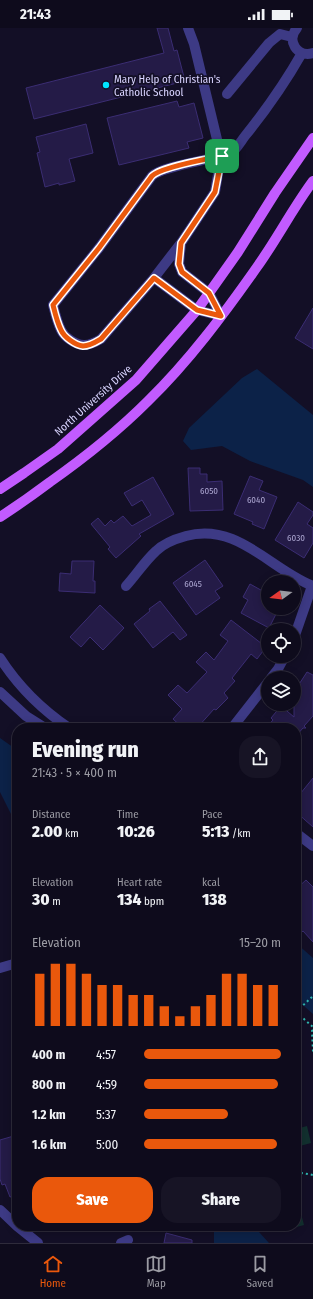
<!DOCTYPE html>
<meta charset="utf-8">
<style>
:root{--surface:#0e0b1c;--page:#171425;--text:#f1f3f6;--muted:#9b9ba3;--line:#2e2b3b;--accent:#ea580c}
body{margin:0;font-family:"Fira Sans Condensed",sans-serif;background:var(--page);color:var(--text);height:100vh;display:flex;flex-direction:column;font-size:15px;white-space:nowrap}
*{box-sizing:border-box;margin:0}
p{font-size:13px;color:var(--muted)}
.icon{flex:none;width:22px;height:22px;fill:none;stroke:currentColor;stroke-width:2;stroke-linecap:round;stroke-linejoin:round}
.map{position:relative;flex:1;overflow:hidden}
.details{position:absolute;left:12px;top:695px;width:289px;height:508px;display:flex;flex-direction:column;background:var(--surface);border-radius:16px;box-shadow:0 2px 10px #0003,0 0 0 1px var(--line)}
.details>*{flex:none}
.needle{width:26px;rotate:255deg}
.fabs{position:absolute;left:261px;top:547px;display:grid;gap:8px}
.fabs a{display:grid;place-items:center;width:40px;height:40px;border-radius:50%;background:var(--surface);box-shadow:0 2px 10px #0003,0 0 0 1px var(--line);font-size:20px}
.pin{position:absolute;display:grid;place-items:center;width:34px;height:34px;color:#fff;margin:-17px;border-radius:8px;box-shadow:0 2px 6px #0006}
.round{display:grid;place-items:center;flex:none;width:42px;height:42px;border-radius:16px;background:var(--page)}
.summary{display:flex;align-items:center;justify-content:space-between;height:68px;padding:0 20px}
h1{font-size:22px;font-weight:800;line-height:30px}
.metrics{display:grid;grid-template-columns:repeat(3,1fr);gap:6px;height:68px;padding:4px 20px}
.metrics div{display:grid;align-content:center}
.metrics b{font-size:17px;font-weight:800}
.metrics small{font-size:11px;font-weight:400}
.metrics p{font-size:11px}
.chart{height:112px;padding:8px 20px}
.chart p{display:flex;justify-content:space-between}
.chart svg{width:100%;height:72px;margin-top:4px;stroke:var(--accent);stroke-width:6}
.primary-button{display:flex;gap:8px;margin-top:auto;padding:8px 20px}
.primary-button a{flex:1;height:46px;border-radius:16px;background:var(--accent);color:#fff;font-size:16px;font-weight:800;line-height:46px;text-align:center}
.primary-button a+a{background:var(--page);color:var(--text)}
ul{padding:0 20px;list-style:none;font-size:13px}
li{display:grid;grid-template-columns:64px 48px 1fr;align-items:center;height:30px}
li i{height:10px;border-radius:5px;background:var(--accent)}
.status{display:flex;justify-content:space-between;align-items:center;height:28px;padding:0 20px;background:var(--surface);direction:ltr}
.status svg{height:11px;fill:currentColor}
.tabs{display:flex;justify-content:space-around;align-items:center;height:56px;border-top:1px solid var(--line);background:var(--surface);font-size:11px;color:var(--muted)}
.tabs a{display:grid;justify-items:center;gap:2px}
.tabs .current{color:var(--accent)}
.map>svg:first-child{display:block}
.green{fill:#12302f}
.water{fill:#0c2248}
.building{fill:#241b47;stroke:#3b2d73}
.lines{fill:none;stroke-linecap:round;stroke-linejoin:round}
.path{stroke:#2fb8b0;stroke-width:2;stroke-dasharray:2 3;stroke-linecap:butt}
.minor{stroke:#3d3a85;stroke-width:10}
.major{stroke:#c25bff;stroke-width:10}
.route-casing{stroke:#fff;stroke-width:8}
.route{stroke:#ea580c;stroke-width:5}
.poi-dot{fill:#00e5ff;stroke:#130f26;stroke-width:1.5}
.labels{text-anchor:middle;stroke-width:3.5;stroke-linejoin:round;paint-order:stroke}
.number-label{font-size:9px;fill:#aca6d1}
.poi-label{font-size:11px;fill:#d9d4ff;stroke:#130f26;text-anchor:start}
.street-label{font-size:11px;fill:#d9d4ff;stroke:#130f26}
</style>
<div class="status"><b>21:43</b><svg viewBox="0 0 49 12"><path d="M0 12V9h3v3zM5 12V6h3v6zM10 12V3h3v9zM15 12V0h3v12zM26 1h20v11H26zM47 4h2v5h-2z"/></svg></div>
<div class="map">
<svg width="313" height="1215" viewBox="0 0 313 1215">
<rect width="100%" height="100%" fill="#130f26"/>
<!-- green -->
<path class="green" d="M 307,1098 L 311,1115 L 296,1119 L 296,1101 Z
M 298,1174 L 304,1197 L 278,1204 L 276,1198 L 296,1198 L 296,1175 Z"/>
<!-- water -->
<path class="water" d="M 257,341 L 313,387 L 313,459 L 303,452 L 250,433 L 222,418 L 191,422 L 183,413 L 189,400 L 242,350 Z
M 0,710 L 17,722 L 17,798 L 0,764 Z
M 296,915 L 313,930 L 313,986 L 296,971 Z
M 214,1198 L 256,1198 L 259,1204 L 269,1215 L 214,1215 Z"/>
<!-- building -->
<path class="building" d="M 157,0 L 168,0 L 174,23 L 177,22 L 185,53 L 34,91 L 26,60 L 164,25 Z
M 177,73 L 179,79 L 194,75 L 203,110 L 187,114 L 189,120 L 119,137 L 107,90 Z
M 86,96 L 93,125 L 69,131 L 75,153 L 59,157 L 59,155 L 45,159 L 37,125 L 40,124 L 36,109 Z
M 313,280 L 313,321 L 295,310 Z
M 188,440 L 200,440 L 200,446 L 207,446 L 207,454 L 222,453 L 223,482 L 190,483 Z
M 250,448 L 263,453 L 259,462 L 277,469 L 264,501 L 252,496 L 253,494 L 234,486 Z
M 153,449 L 174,486 L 139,506 L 141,508 L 116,530 L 108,521 L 110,519 L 91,496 L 98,490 L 105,498 L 111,492 L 114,495 L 123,488 L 132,498 L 151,487 L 142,472 L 132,478 L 124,465 Z
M 298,474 L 313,484 L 313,487 L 307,496 L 313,500 L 313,515 L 304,530 L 275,512 Z
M 205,532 L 223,558 L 215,563 L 220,570 L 196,587 L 173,555 Z
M 72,533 L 94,533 L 93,553 L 95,553 L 95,565 L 59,563 L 60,545 L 71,546 Z
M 250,556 L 268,566 L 268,580 L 279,580 L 269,600 L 241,585 L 248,572 L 243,569 Z
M 160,573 L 187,607 L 180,612 L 173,604 L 153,620 L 134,596 L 150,583 L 149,581 Z
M 100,577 L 124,600 L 103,622 L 90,609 L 81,619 L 70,609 Z
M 231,592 L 266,619 L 257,631 L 251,626 L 232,650 L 235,653 L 224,665 L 228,670 L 216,682 L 214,681 L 197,700 L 183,700 L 173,691 L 182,681 L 168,667 L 178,657 L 187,665 L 207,644 L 196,634 L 206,624 L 214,632 L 228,613 L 220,607 Z
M 307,644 L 313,647 L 313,688 L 304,698 L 306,700 L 303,700 L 296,708 L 296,700 L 266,700 L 273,692 L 271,690 L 281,678 L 294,689 L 294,664 Z
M 313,750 L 313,799 L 296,784 L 296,771 Z
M 306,852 L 313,859 L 313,914 L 303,903 L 302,904 L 296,898 L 296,889 L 300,885 L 296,880 L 296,861 Z
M 17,1107 L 17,1167 L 10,1169 L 5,1156 L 2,1157 L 0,1151 L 0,1112 Z
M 166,1205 L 192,1212 L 192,1215 L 164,1215 Z"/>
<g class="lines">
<!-- path -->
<path class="path" d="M 296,984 L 313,968
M 296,984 L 313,999
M 313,1002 L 312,1003 L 313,1024
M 296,1144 L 313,1147"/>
<!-- minor -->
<path class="minor" d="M 188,0 L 194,16 L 221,128 L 215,164 L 181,215 L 154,250 L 101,311 C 89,318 81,320 69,311 C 66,309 63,306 61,302 C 57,294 55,285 53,277 L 99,220 L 152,148 C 161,139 202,133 216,129 C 221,128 228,127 231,125 C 236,122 241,113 245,108 C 266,82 285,55 302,25
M 297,0 C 286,12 297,30 313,25
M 227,66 L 269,15 L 280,6 L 292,9
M 181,215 L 179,236 L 182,244 L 209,265 L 221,288
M 154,250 L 197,282 L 221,288
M 126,558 C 136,547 145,533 156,523 C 164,515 175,511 186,508 C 237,494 270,541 313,558
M 294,610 L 312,558
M 0,630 C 18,658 41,681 69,700
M 271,650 L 278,641 L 285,628
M 0,664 L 26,688 L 45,700
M 232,700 L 268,654
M 296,805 L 313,818
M 0,940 L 17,935
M 0,1182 L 17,1198
M 17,1198 L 38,1215
M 121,1215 L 128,1212"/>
<!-- major -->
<path class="major" d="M 0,461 L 24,445 L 58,421 L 136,352 L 197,282 L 238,224 L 275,165 L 313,110
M 0,489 C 17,478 34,466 50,454 C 84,430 118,403 148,373 C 189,333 224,286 257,239 C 277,211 293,180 313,153"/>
</g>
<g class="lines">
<!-- route casing -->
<g class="route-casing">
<path id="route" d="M 222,128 L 215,164 L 181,215 L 179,236 L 182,244 L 209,265 L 221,288 L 197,282 L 154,250 L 101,311 C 96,314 90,318 83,318 C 75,317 64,309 61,302 C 57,294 55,285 53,277 L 99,220 L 152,148 C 161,139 207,131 222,128 Z"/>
</g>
<!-- route -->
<use href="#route" class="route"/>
</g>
<!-- markers -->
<circle class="poi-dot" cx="106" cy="57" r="4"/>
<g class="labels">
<!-- number labels -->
<g class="number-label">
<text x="209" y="466">6050</text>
<text x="256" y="475">6040</text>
<text x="296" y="513">6030</text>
<text x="193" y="559">6045</text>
</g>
<!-- poi labels -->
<g class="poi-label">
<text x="114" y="55">Mary Help of Christian's<tspan x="114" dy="13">Catholic School</tspan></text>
</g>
<!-- street labels -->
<g class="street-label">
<text transform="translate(93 372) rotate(-42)" y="4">North University Drive</text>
</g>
</g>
</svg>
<div class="fabs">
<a><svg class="needle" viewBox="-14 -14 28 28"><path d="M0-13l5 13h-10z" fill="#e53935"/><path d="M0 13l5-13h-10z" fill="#9b9ba3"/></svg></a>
<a><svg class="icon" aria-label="locate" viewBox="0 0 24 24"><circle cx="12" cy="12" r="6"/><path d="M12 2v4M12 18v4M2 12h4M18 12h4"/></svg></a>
<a><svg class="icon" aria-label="layers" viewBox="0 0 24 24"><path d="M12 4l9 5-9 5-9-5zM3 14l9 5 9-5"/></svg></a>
</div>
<div class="pin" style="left:222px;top:128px;background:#1e9e55"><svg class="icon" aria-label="arrive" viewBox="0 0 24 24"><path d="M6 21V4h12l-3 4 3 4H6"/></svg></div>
<section class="details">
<div class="summary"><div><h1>Evening run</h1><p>21:43 · 5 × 400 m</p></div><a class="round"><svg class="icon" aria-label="share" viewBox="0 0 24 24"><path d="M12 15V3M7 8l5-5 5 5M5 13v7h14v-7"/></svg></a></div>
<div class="metrics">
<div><p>Distance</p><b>2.00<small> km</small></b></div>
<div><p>Time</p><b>10:26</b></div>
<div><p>Pace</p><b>5:13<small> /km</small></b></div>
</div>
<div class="metrics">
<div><p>Elevation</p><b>30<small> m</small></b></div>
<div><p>Heart rate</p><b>134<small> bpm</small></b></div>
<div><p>kcal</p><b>138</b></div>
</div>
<div class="chart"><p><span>Elevation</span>15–20 m</p>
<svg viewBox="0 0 160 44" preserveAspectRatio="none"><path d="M5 44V12M15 44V6M25 44V6M35 44V12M45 44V19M55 44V19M65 44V25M75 44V25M85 44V32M95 44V38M105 44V32M115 44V25M125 44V12M135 44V12M145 44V19M155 44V19"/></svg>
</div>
<ul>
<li><b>400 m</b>4:57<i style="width:100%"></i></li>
<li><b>800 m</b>4:59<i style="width:98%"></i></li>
<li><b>1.2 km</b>5:37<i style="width:61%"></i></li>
<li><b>1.6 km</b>5:00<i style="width:97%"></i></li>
</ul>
<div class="primary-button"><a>Save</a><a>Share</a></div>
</section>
</div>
<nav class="tabs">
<a class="current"><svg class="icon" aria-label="home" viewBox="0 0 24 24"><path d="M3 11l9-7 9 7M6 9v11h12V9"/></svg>Home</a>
<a><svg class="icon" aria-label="map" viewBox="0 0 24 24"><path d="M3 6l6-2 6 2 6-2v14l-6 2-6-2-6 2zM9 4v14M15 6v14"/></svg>Map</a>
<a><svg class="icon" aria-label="saved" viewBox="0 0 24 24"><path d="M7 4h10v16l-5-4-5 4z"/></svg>Saved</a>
</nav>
